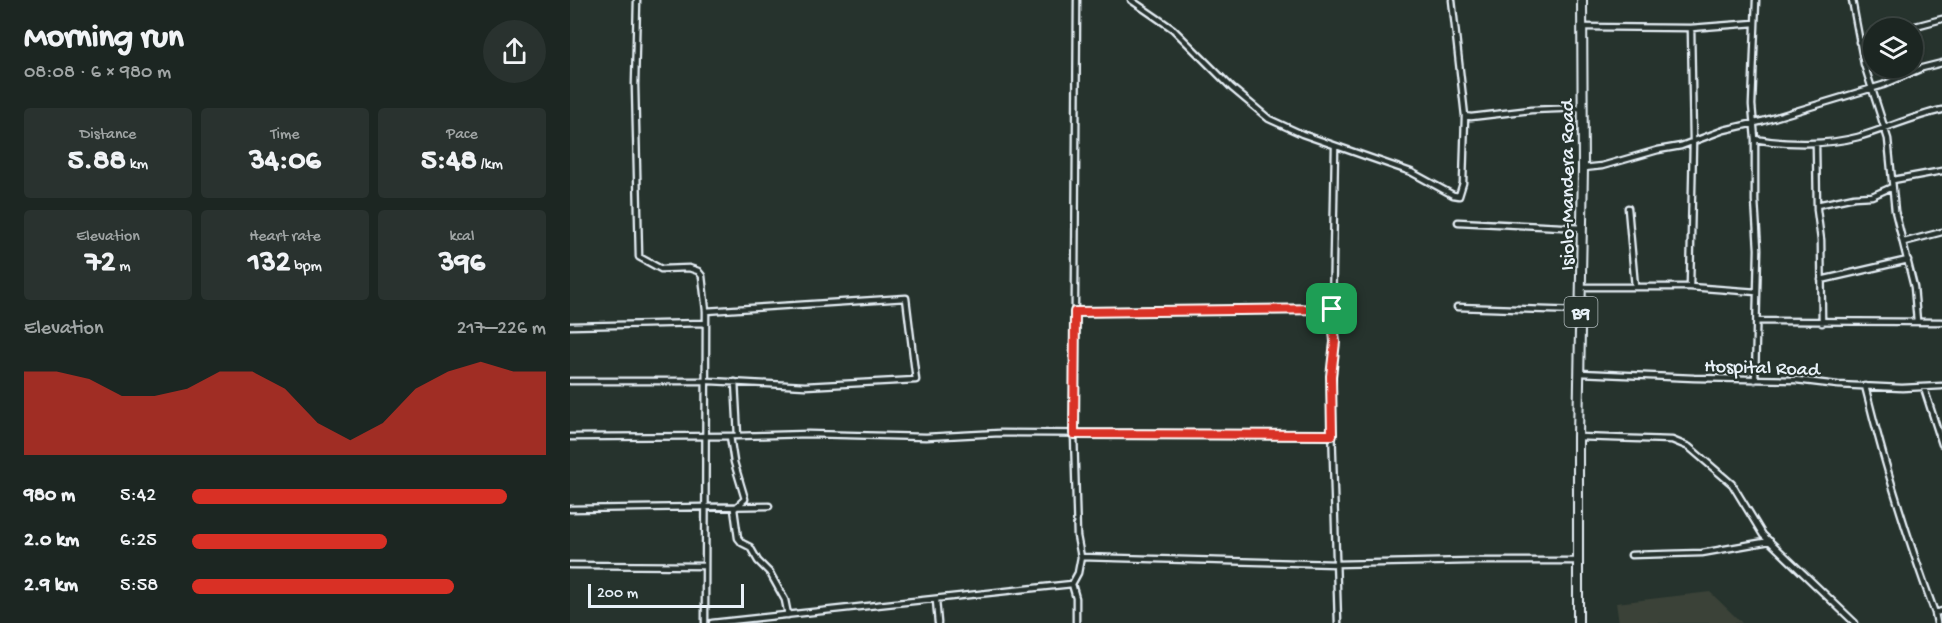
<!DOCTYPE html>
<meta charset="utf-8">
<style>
:root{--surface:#1c2622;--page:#29322f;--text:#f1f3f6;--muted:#a0a5a5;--line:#3a4340;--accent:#d93025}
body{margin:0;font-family:"Gochi Hand",sans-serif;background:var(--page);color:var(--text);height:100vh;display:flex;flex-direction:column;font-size:22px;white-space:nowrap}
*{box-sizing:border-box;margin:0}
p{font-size:20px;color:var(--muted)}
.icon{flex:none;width:33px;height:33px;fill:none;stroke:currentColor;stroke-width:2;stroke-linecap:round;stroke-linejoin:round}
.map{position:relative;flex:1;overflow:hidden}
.panel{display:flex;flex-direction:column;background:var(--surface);width:570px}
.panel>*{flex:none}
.tools{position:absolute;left:1293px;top:18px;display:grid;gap:12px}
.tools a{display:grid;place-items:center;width:60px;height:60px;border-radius:50%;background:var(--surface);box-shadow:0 2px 4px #0004,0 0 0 2px var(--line);font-size:30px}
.scale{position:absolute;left:18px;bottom:15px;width:156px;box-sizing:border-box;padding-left:6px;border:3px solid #e8f1f8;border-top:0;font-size:16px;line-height:21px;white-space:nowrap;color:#e8f1f8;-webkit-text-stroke:4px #26332d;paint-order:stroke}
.pin{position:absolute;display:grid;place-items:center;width:51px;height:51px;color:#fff;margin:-26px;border-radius:12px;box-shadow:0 3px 9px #0006}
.round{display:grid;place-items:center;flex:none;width:63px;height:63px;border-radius:32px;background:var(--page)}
.overview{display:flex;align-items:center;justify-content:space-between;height:102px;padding:0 24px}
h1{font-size:33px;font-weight:800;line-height:45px}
.stats{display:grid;grid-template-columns:repeat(3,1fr);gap:9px;height:102px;padding:6px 24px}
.stats div{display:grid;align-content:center;border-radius:6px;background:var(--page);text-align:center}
.stats b{font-size:30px;font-weight:800}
.stats small{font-size:16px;font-weight:400}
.stats p{font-size:16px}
.chart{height:168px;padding:12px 24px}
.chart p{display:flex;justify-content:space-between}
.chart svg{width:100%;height:108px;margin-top:6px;fill:var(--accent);opacity:.7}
ul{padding:0 24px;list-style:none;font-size:20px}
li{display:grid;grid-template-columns:96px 72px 1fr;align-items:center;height:45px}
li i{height:15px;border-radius:8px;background:var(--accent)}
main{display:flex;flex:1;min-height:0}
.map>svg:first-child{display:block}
.built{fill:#3a4238}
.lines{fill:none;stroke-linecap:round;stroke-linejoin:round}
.minor-casing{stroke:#e8f1f8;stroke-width:9}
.trunk-casing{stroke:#e8f1f8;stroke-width:12}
.minor{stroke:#26332d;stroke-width:4.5}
.trunk{stroke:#26332d;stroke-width:8}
.route-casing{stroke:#fff;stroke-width:12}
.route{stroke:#d93025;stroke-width:8}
.labels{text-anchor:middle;stroke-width:4.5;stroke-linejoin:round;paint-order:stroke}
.shield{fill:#26332d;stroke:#aeb8bb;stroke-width:1.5}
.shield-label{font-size:18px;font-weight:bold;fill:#e8f1f8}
.street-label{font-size:20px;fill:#e8f1f8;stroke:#26332d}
</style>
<main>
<section class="panel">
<div class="overview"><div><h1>Morning run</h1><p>08:08 · 6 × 980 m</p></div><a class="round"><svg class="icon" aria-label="share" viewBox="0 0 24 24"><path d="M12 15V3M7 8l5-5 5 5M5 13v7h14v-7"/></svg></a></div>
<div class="stats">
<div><p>Distance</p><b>5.88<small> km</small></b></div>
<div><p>Time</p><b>34:06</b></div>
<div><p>Pace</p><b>5:48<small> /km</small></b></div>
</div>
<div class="stats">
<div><p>Elevation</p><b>72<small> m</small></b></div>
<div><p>Heart rate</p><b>132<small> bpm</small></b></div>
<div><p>kcal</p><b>396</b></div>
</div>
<div class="chart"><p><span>Elevation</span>217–226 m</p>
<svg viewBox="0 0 160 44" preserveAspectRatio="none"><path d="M0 44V10L10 10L20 13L30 20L40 20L50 17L60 10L70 10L80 17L90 31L100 38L110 31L120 17L130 10L140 6L150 10L160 10V44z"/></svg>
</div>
<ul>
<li><b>980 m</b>5:42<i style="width:89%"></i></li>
<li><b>2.0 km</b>6:25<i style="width:55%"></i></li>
<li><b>2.9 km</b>5:58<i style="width:74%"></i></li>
</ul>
</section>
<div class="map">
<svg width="1372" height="623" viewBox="0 0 1372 623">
<rect width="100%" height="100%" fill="#26332d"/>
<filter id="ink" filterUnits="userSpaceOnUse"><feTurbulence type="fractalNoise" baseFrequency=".0167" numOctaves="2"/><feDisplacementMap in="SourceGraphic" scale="12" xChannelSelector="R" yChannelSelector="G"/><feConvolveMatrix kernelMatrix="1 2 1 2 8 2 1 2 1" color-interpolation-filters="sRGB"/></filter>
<g filter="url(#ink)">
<!-- built -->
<path class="built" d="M 1140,592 L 1172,623 L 1049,623 L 1046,603 Z"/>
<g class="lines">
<!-- minor casing -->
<g class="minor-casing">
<path id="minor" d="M 561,0 L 603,29 L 662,88 L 699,119 L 732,134 L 841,172 L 883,195 L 889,196 L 893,183 L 895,116 L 882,0
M 1282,0 L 1294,64 L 1318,139 L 1325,211 L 1344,287 L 1347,321
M 1012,27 L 1121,28 L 1185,23
M 1338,28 L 1372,19
M 1289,42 L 1304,38
M 895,116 L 901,117 L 961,110 L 1013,108
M 1185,139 C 1216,145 1258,145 1288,137 C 1316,129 1343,116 1372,110
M 1246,144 L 1247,210 L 1251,240 L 1252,323
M 765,147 L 762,315 L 765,342 L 761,392 L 768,623
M 1013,168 L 1032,166 L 1088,150 L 1111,146 L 1154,130 L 1193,121 L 1313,85 L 1352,68 L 1372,63
M 1323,180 L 1372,171
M 1247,205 L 1284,197 L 1302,196 L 1322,187
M 1058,208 L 1065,287
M 888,222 L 1012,228
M 1334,242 L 1372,232
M 1251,280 L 1338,260
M 1012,287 L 1120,287 L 1187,292
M 1120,287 L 1123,141 L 1121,28
M 887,307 L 1011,311
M 505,312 L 762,309
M 1187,321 L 1372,322
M 0,326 L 134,323
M 1010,373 L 1124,378 L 1226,380 L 1268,385 L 1332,388 L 1372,386
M 1185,380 L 1188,249 L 1185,201 L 1185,139 L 1182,105 L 1186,0
M 0,381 L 140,381 L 235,386 L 346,380 L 336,298 L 136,311 L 132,276 L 128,271 L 119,268 L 91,269 L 69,257 L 65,85 L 67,0
M 165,382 L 168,436 L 160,436 L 164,462 L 175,499 L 164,509 L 168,538 L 172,543 L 180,547 L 188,561 L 200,573 L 215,600 L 218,615
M 1295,386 C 1314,463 1337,538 1365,613 L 1372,611
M 1354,388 L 1372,444
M 168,436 L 238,434 L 356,437 L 430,433 L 762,435
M 0,437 L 160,436
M 1008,437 L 1102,440 L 1119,447 L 1162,484 L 1193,535 L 1285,623
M 0,509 L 199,506
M 1061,555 L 1132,553 L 1200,541
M 511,557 L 766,564 L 901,561 L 1009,561
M 0,565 L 135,566
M 366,600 L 368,623
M 1365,613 L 1367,623
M 135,623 L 136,311
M 142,623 L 502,584
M 506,623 L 506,598 L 502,584 L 508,573 L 511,557 L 507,536 L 504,434 L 507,0"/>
</g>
<!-- trunk casing -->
<g class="trunk-casing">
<path id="trunk" d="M 1008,623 L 1008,437 L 1013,168 L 1012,0"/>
</g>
<!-- minor -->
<use href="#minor" class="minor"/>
<!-- trunk -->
<use href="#trunk" class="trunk"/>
</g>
</g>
<g class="lines" filter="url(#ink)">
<!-- route casing -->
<g class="route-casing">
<path id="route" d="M 762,309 L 765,342 L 761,376 L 762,435 L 504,434 L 505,312 Z"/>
</g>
<!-- route -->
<use href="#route" class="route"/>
</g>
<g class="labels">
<!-- shield labels -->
<rect class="shield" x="994.5" y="297" width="33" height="30" rx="4.5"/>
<g class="shield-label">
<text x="1011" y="318">B9</text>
</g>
<!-- street labels -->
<g class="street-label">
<text transform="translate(996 185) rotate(-90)" y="7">Isiolo-Mandera Road</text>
<text transform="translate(1192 366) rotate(2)" y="7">Hospital Road</text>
</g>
</g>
</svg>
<div class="tools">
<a><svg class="icon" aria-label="layers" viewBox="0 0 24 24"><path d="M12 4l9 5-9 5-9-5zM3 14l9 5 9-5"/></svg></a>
</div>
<div class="scale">200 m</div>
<div class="pin" style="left:762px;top:309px;background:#1e9e55"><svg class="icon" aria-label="arrive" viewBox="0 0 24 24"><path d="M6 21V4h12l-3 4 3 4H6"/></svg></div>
</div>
</main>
